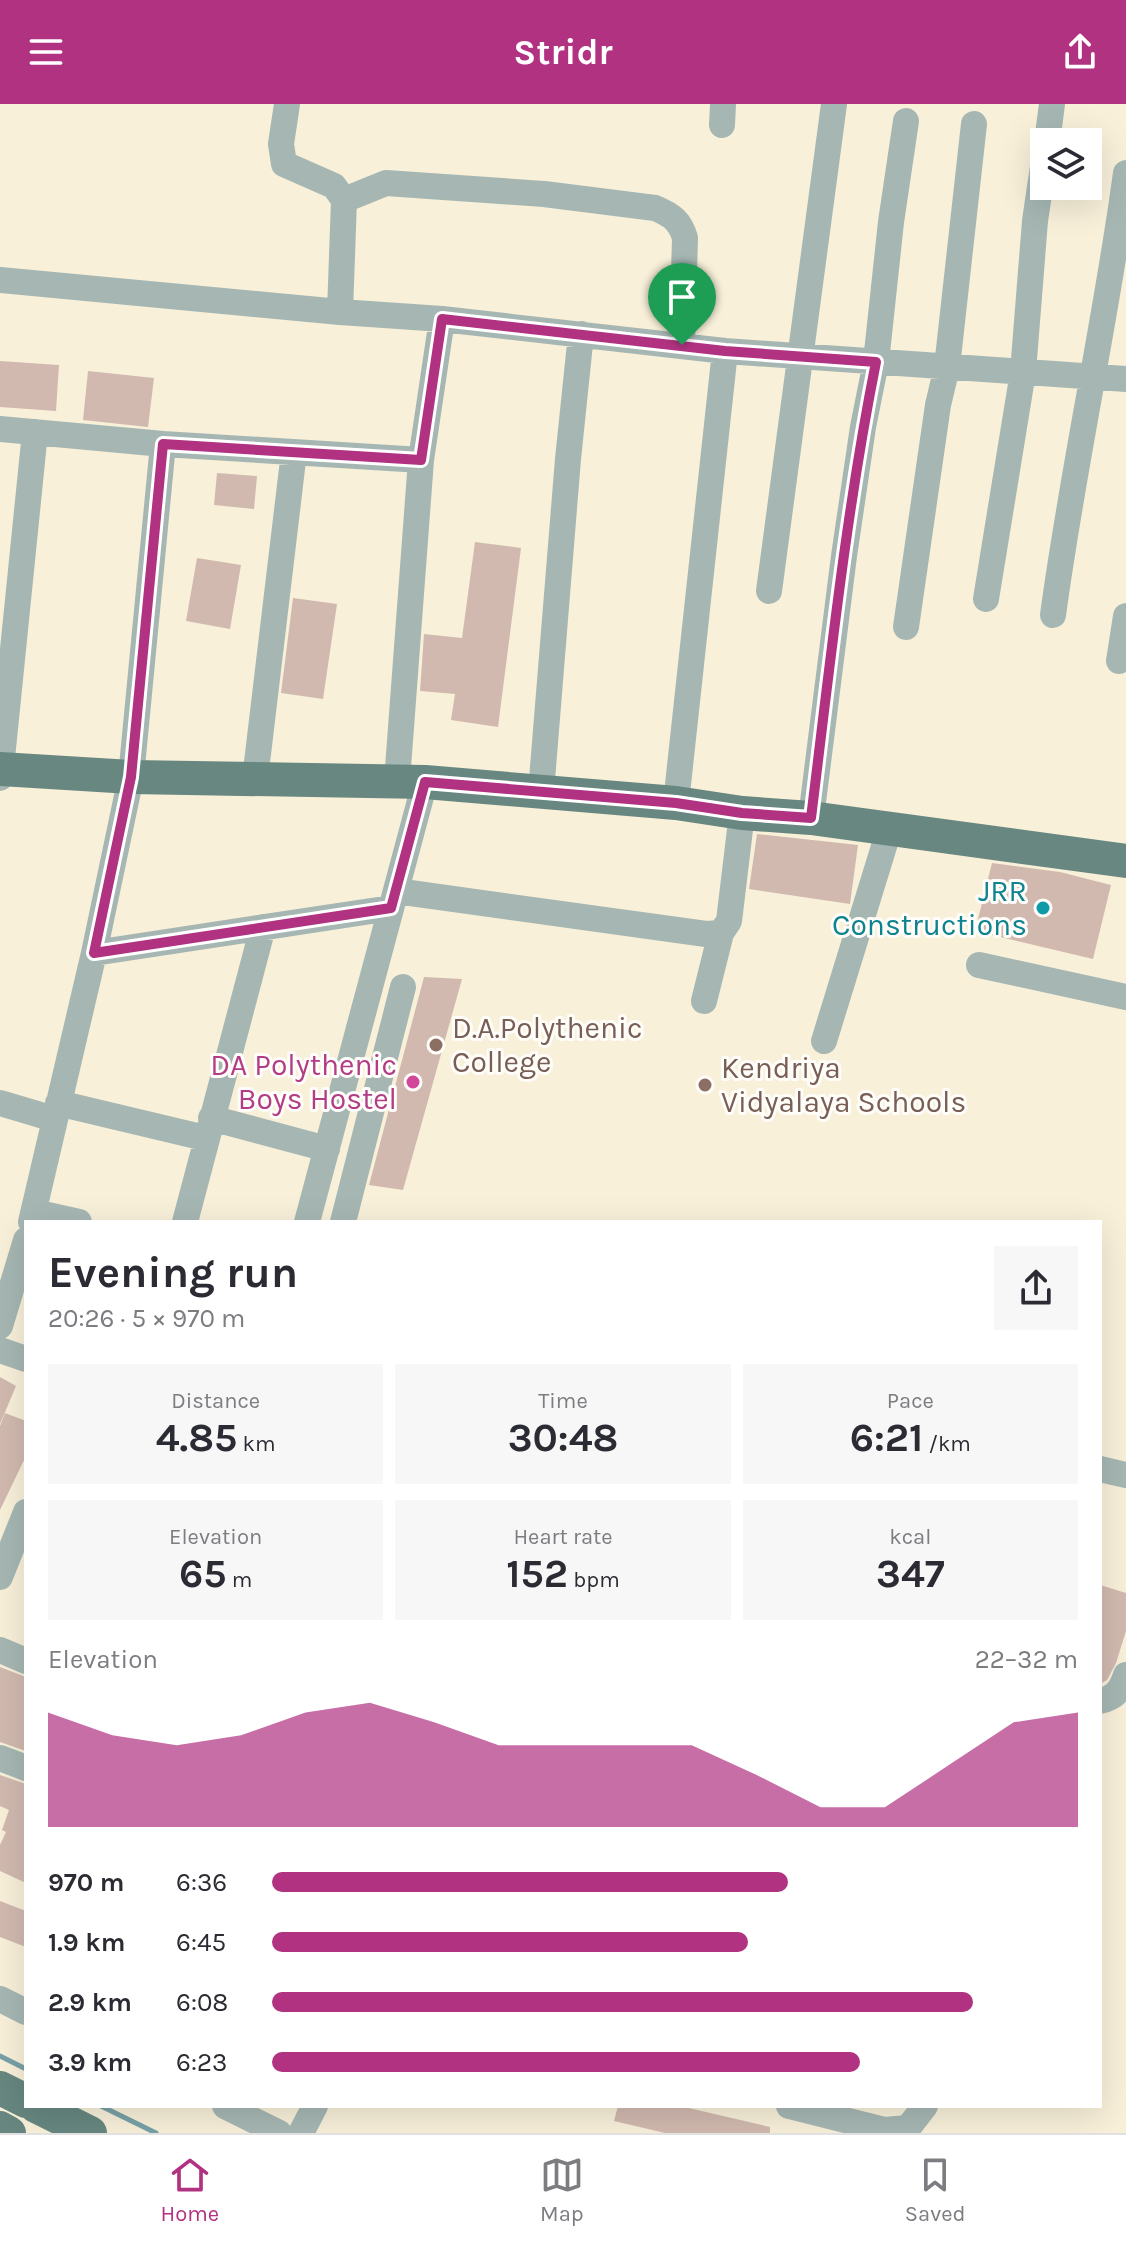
<!DOCTYPE html>
<meta charset="utf-8">
<style>
:root{--surface:#fff;--page:#f7f7f7;--text:#2b2b33;--muted:#7c7c81;--line:#e1e1e2;--accent:#b03281}
body{margin:0;font-family:Karla,sans-serif;background:var(--page);color:var(--text);height:100vh;display:flex;flex-direction:column;font-size:30px;white-space:nowrap}
*{box-sizing:border-box;margin:0}
p{font-size:26px;color:var(--muted)}
.icon{flex:none;width:44px;height:44px;fill:none;stroke:currentColor;stroke-width:2;stroke-linecap:round;stroke-linejoin:round}
.map{position:relative;flex:1;overflow:hidden}
.panel{position:absolute;left:24px;top:1116px;width:1078px;height:888px;display:flex;flex-direction:column;background:var(--surface);border-radius:0px;box-shadow:0 8px 32px #0002}
.panel>*{flex:none}
.tools{position:absolute;left:1030px;top:24px;display:grid;gap:16px}
.tools a{display:grid;place-items:center;width:72px;height:72px;border-radius:0px;background:var(--surface);box-shadow:0 8px 32px #0002;font-size:40px}
.pin{position:absolute;display:grid;place-items:center;width:68px;height:68px;color:#fff;margin:-82px -34px;border-radius:50% 50% 50% 0;rotate:-45deg;box-shadow:0 0 8px #0007}
.pin .icon{rotate:45deg}
.round{display:grid;place-items:center;flex:none;width:84px;height:84px;border-radius:0px;background:var(--page)}
.summary{display:flex;align-items:center;justify-content:space-between;height:136px;padding:0 24px}
h1{font-size:44px;font-weight:700;line-height:60px}
.stats{display:grid;grid-template-columns:repeat(3,1fr);gap:12px;height:136px;padding:8px 24px}
.stats div{display:grid;align-content:center;border-radius:0px;background:var(--page);text-align:center}
.stats b{font-size:40px;font-weight:700}
.stats small{font-size:22px;font-weight:400}
.stats p{font-size:22px}
.chart{height:224px;padding:16px 24px}
.chart p{display:flex;justify-content:space-between}
.chart svg{width:100%;height:144px;margin-top:8px;fill:var(--accent);opacity:.7}
ul{padding:0 24px;list-style:none;font-size:26px}
li{display:grid;grid-template-columns:128px 96px 1fr;align-items:center;height:60px}
li i{height:20px;border-radius:10px;background:var(--accent)}
header{display:flex;justify-content:space-between;align-items:center;height:104px;padding:0 24px;background:var(--accent);color:#fff;font-size:36px;font-weight:700}
.dock{display:flex;justify-content:space-around;align-items:center;height:112px;border-top:2px solid var(--line);background:var(--surface);font-size:22px;color:var(--muted)}
.dock a{display:grid;justify-items:center;gap:4px}
.dock .active{color:var(--accent)}
.map>svg:first-child{display:block}
.lines{fill:none;stroke-linecap:round;stroke-linejoin:round}
.stream{stroke:#78a1a7;stroke-width:5}
.building{fill:#d1b9af}
.minor{stroke:#a6b7b3;stroke-width:26}
.major{stroke:#678780;stroke-width:34}
.route-casing{stroke:#fff;stroke-width:16}
.route{stroke:#b03281;stroke-width:10}
.culture-dot{fill:#0f9aa8;stroke:#fffdf9;stroke-width:3}
.education-dot{fill:#8d6e63;stroke:#fffdf9;stroke-width:3}
.hotel-dot{fill:#d1479c;stroke:#fffdf9;stroke-width:3}
.labels{text-anchor:middle;stroke-width:6;stroke-linejoin:round;paint-order:stroke}
.culture-label{font-size:30px;fill:#0d838f;stroke:#fffdf9;text-anchor:end}
.education-label{font-size:30px;fill:#785e54;stroke:#fffdf9;text-anchor:start}
.hotel-label{font-size:30px;fill:#b23c85;stroke:#fffdf9;text-anchor:end}
</style>
<header><svg class="icon" aria-label="menu" viewBox="0 0 24 24"><path d="M4 6h16M4 12h16M4 18h16"/></svg>Stridr<svg class="icon" aria-label="share" viewBox="0 0 24 24"><path d="M12 15V3M7 8l5-5 5 5M5 13v7h14v-7"/></svg></header>
<div class="map">
<svg width="1126" height="2029" viewBox="0 0 1126 2029">
<rect width="100%" height="100%" fill="#f8f0d9"/>
<g class="lines">
<!-- stream -->
<path class="stream" d="M 0,1952 L 26,1965
M 101,2002 L 156,2029"/>
</g>
<!-- building -->
<path class="building" d="M 0,257 L 59,261 L 56,307 L 0,303 Z
M 88,267 L 154,274 L 148,323 L 83,316 Z
M 217,369 L 257,372 L 254,405 L 214,401 Z
M 475,438 L 521,444 L 498,623 L 451,616 L 455,590 L 420,587 L 424,530 L 462,534 Z
M 197,454 L 241,461 L 230,525 L 186,517 Z
M 293,494 L 337,500 L 323,595 L 281,589 Z
M 757,730 L 858,741 L 850,800 L 749,785 Z
M 992,759 L 1060,768 L 1111,781 L 1093,855 L 975,827 Z
M 424,873 L 462,875 L 403,1086 L 369,1081 Z
M 0,1273 L 16,1282 L 0,1320 Z
M 5,1309 L 26,1317 L 26,1352 L 0,1406 L 0,1322 Z
M 1100,1481 L 1126,1489 L 1126,1527 L 1116,1559 L 1107,1576 L 1100,1580 Z
M 0,1563 L 26,1573 L 26,1647 L 0,1638 Z
M 0,1671 L 26,1680 L 26,1779 L 0,1767 L 0,1741 L 6,1728 L 2,1726 L 9,1706 L 0,1702 Z
M 0,1797 L 26,1807 L 26,1843 L 0,1833 Z
M 618,2002 L 680,2002 L 770,2023 L 770,2029 L 665,2029 L 614,2017 Z"/>
<g class="lines">
<!-- minor -->
<path class="minor" d="M 287,0 L 281,40 L 284,60 L 334,82 L 344,96 L 340,208
M 722,21 L 723,0
M 1047,38 L 1052,0
M 344,96 L 386,79 L 544,90 L 655,104 C 672,111 680,117 685,134 L 682,241
M 0,176 L 340,208 L 442,215 L 725,247 L 1126,275
M 0,325 L 163,340 L 421,356
M 769,487 L 834,0
M 986,495 L 1023,268 L 1035,117 L 1044,56
M 1053,511 C 1073,363 1106,217 1126,69
M 906,523 L 938,301 L 947,263 L 974,20
M 1119,557 L 1126,512
M 0,674 L 35,328
M 255,675 L 294,348
M 397,677 L 421,356 L 442,215
M 541,688 L 568,355 L 581,230
M 676,699 L 725,247
M 811,714 L 844,452 L 863,323 L 876,258 L 891,118 L 906,17
M 396,787 L 706,830 L 721,829 L 729,817 L 742,709
M 94,849 L 391,804
M 979,861 L 1126,893
M 704,897 L 721,829
M 824,937 L 890,723
M 0,999 L 54,1015
M 58,999 L 205,1034
M 211,1014 L 327,1045
M 34,1108 L 79,1118
M 31,1118 L 94,849 L 131,673 L 163,340
M 185,1118 L 263,823
M 307,1118 L 425,678
M 343,1118 L 403,883
M 0,1222 L 26,1136
M 0,1246 L 26,1255
M 1100,1365 L 1126,1371
M 0,1473 L 26,1408
M 0,1546 L 26,1557
M 1100,1597 C 1116,1593 1121,1586 1126,1571
M 0,1654 L 26,1664
M 0,1895 L 26,1908
M 225,2002 L 279,2029
M 789,2002 L 885,2026 L 908,2024 L 925,2002
M 301,2029 L 315,2002"/>
<!-- major -->
<path class="major" d="M 0,665 L 131,673 L 425,678 L 676,699 L 742,709 L 811,714 L 1126,757
M 0,1984 L 26,1997
M 36,2002 L 90,2029
M 0,2024 L 9,2029"/>
</g>
<g class="lines">
<!-- route casing -->
<g class="route-casing">
<path id="route" d="M 442,215 L 725,247 L 876,258 C 846,408 830,561 811,714 L 742,709 L 676,699 L 425,678 L 391,804 L 94,849 L 131,673 L 163,340 L 421,356 Z"/>
</g>
<!-- route -->
<use href="#route" class="route"/>
</g>
<!-- markers -->
<circle class="culture-dot" cx="1043" cy="804" r="8"/>
<g class="education-dot">
<circle cx="436" cy="941" r="8"/>
<circle cx="705" cy="981" r="8"/>
</g>
<circle class="hotel-dot" cx="413" cy="978" r="8"/>
<g class="labels">
<!-- culture labels -->
<g class="culture-label">
<text x="1027" y="797">JRR<tspan x="1027" dy="34">Constructions</tspan></text>
</g>
<!-- education labels -->
<g class="education-label">
<text x="452" y="934">D.A.Polythenic<tspan x="452" dy="34">College</tspan></text>
<text x="721" y="974">Kendriya<tspan x="721" dy="34">Vidyalaya Schools</tspan></text>
</g>
<!-- hotel labels -->
<g class="hotel-label">
<text x="397" y="971">DA Polythenic<tspan x="397" dy="34">Boys Hostel</tspan></text>
</g>
</g>
</svg>
<div class="tools">
<a><svg class="icon" aria-label="layers" viewBox="0 0 24 24"><path d="M12 4l9 5-9 5-9-5zM3 14l9 5 9-5"/></svg></a>
</div>
<div class="pin" style="left:682px;top:241px;background:#1e9e55"><svg class="icon" aria-label="arrive" viewBox="0 0 24 24"><path d="M6 21V4h12l-3 4 3 4H6"/></svg></div>
<section class="panel">
<div class="summary"><div><h1>Evening run</h1><p>20:26 · 5 × 970 m</p></div><a class="round"><svg class="icon" aria-label="share" viewBox="0 0 24 24"><path d="M12 15V3M7 8l5-5 5 5M5 13v7h14v-7"/></svg></a></div>
<div class="stats">
<div><p>Distance</p><b>4.85<small> km</small></b></div>
<div><p>Time</p><b>30:48</b></div>
<div><p>Pace</p><b>6:21<small> /km</small></b></div>
</div>
<div class="stats">
<div><p>Elevation</p><b>65<small> m</small></b></div>
<div><p>Heart rate</p><b>152<small> bpm</small></b></div>
<div><p>kcal</p><b>347</b></div>
</div>
<div class="chart"><p><span>Elevation</span>22–32 m</p>
<svg viewBox="0 0 160 44" preserveAspectRatio="none"><path d="M0 44V9L10 16L20 19L30 16L40 9L50 6L60 12L70 19L80 19L90 19L100 19L110 28L120 38L130 38L140 25L150 12L160 9V44z"/></svg>
</div>
<ul>
<li><b>970 m</b>6:36<i style="width:64%"></i></li>
<li><b>1.9 km</b>6:45<i style="width:59%"></i></li>
<li><b>2.9 km</b>6:08<i style="width:87%"></i></li>
<li><b>3.9 km</b>6:23<i style="width:73%"></i></li>
</ul>
</section>
</div>
<nav class="dock">
<a class="active"><svg class="icon" aria-label="home" viewBox="0 0 24 24"><path d="M3 11l9-7 9 7M6 9v11h12V9"/></svg>Home</a>
<a><svg class="icon" aria-label="map" viewBox="0 0 24 24"><path d="M3 6l6-2 6 2 6-2v14l-6 2-6-2-6 2zM9 4v14M15 6v14"/></svg>Map</a>
<a><svg class="icon" aria-label="saved" viewBox="0 0 24 24"><path d="M7 4h10v16l-5-4-5 4z"/></svg>Saved</a>
</nav>
